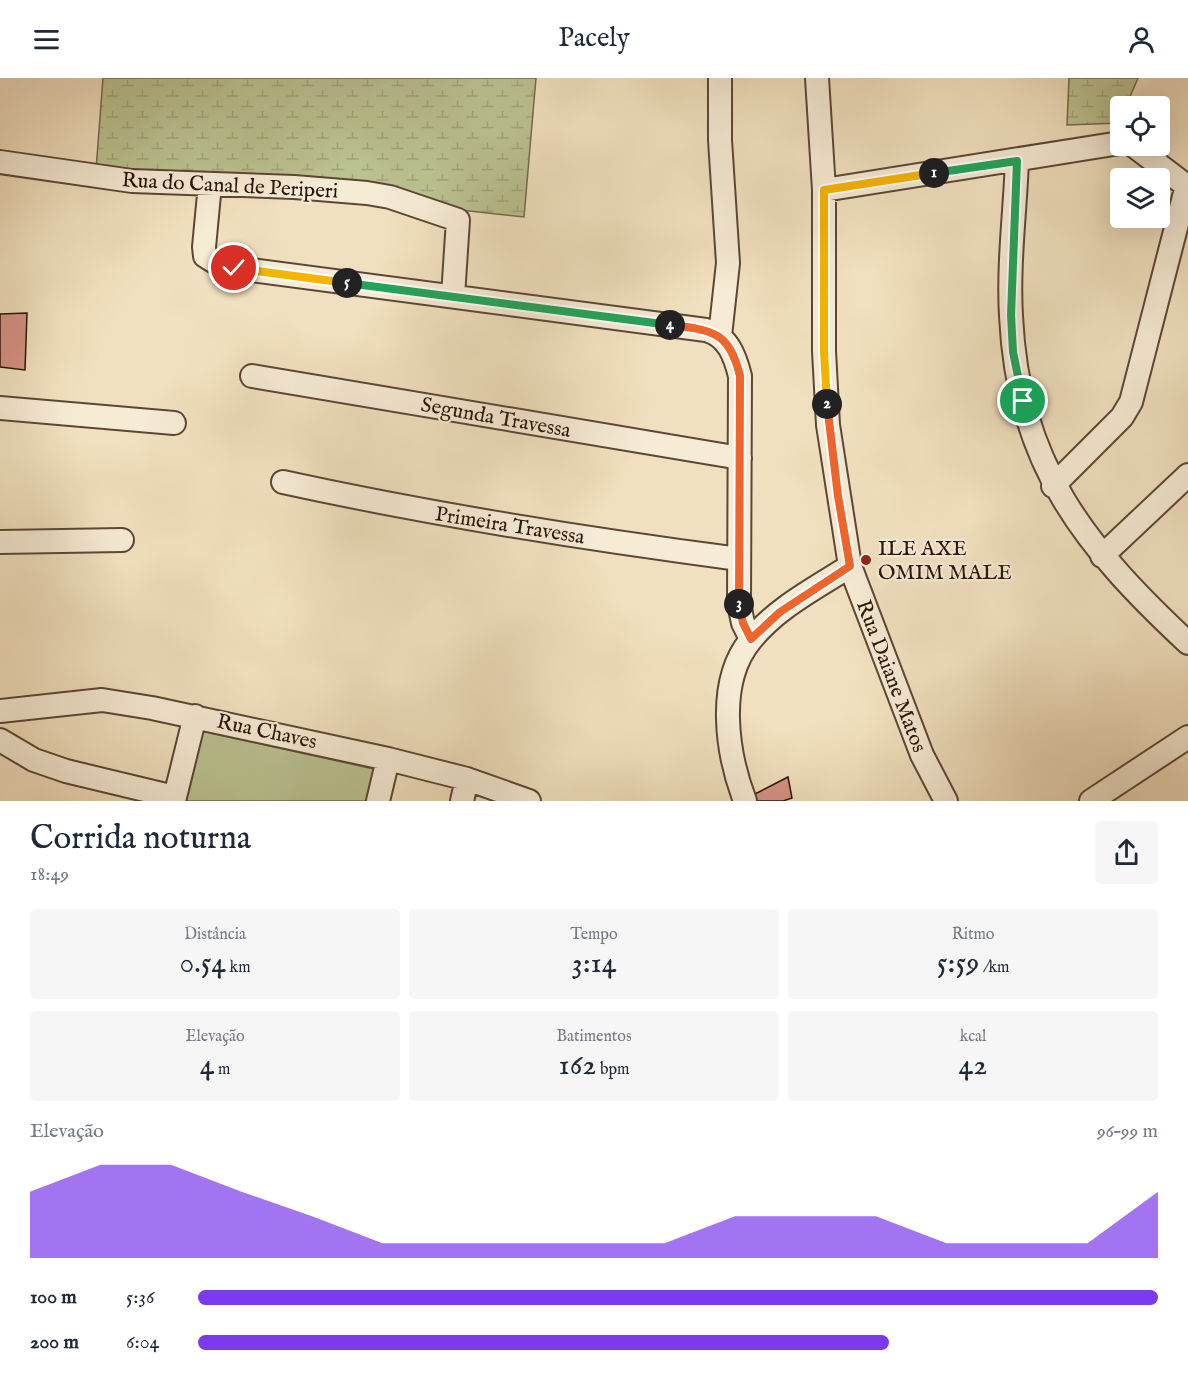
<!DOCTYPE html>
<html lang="pt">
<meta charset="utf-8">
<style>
:root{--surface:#fff;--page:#f6f6f7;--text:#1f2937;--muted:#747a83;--accent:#7c3aed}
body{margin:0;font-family:"IM FELL English",serif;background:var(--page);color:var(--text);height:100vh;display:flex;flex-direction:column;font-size:22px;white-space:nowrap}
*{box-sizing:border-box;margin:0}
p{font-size:20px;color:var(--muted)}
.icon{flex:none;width:33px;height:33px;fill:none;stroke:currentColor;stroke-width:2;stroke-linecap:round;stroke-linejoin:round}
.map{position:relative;height:723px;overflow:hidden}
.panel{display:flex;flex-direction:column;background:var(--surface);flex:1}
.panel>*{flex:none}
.fabs{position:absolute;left:1110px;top:18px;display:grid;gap:12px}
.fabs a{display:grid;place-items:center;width:60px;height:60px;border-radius:6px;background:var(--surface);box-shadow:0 6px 24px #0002;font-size:30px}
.pin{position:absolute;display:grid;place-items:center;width:51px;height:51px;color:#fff;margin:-26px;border:3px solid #fff;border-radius:50%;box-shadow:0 2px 6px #0007}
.km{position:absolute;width:30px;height:30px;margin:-15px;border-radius:50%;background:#222;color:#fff;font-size:16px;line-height:30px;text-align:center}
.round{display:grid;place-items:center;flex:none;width:63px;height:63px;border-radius:6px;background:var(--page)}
.headline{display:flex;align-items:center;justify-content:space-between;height:102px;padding:0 30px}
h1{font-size:33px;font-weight:600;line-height:45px}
.figures{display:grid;grid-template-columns:repeat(3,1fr);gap:9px;height:102px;padding:6px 30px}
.figures div{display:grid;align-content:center;border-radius:6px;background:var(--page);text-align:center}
.figures b{font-size:30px;font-weight:600}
.figures small{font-size:16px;font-weight:400}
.figures p{font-size:16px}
.chart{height:168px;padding:12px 30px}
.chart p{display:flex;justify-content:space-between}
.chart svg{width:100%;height:108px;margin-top:6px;fill:var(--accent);opacity:.7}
ul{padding:0 30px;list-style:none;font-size:20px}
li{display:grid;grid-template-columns:96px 72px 1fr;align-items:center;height:45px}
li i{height:15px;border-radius:8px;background:var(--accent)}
header{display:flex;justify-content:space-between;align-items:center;height:78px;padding:0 30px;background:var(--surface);font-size:27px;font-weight:600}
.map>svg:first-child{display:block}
.grass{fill:#bbc291;stroke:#736b4c;stroke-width:1.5}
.wetland{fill:url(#wetland-marsh);stroke:#736b4c;stroke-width:1.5}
.building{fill:#d59384;stroke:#2b1406;stroke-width:1.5}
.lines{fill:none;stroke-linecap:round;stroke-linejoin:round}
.minor-casing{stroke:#5c4734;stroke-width:26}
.minor{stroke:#f6ebd5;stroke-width:22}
.split-1-casing{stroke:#fff;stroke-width:12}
.split-2-casing{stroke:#fff;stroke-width:12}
.split-3-casing{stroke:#fff;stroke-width:12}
.split-4-casing{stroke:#fff;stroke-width:12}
.split-5-casing{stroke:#fff;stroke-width:12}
.split-6-casing{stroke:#fff;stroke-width:12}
.split-1{stroke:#22a559;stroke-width:8}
.split-2{stroke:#f5b400;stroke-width:8}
.split-3{stroke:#f0652b;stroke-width:8}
.split-4{stroke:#f0652b;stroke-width:8}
.split-5{stroke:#22a559;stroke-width:8}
.split-6{stroke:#f5b400;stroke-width:8}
.poi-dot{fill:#8f2418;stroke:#f6ebd5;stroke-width:2}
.labels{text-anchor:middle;stroke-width:4.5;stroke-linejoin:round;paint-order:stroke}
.street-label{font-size:21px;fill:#2b1406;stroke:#f6ebd5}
.poi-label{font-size:21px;fill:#2b1406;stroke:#f6ebd5;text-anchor:start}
</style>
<header><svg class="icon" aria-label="menu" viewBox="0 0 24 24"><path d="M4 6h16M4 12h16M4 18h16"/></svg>Pacely<svg class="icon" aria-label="person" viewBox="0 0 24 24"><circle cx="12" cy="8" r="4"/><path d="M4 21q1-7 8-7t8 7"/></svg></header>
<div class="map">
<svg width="1188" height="723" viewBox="0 0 1188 723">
<defs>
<pattern id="wetland-marsh" width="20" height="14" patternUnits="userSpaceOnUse" patternTransform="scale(1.5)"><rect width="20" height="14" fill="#bbc291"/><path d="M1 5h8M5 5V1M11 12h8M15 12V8" fill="none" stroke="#a1a67c"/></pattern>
</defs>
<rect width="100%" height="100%" fill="#f1e0bf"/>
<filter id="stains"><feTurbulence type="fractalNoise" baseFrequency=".00333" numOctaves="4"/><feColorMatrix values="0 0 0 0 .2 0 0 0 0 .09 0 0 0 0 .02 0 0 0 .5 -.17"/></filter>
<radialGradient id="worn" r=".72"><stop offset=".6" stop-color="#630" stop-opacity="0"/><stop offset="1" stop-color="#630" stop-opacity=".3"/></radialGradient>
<!-- grass -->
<path class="grass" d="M 202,653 L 374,691 L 367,723 L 186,723 Z"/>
<!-- wetland -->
<path class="wetland" d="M 103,0 L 536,0 L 524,139 L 96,92 Z
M 1069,0 L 1138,0 L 1126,28 L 1120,28 L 1119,45 L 1067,47 Z"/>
<!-- building -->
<path class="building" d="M 27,235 L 25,292 L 0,289 L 0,236 Z
M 788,699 L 792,720 L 783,723 L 757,723 L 755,716 Z"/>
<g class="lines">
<!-- minor casing -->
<g class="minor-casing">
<path id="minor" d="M 720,0 L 720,62 L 728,185 L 720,258
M 817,0 L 824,112 L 824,273 L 828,347 L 850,488 L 922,677 L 946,723
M 1134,68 L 1188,109
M 1017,83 C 1015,134 1008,187 1011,238 C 1018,386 1084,468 1188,565
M 0,84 L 132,103 L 294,109 L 367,115 L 390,119 L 458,142 L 453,218
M 210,106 L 204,169 L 205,178 L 221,188 L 706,252 C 728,258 735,278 740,298 L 739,526 L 743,545 L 751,561
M 824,112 L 1120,65
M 252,298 L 740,380
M 0,330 L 174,345
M 283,404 C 434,437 586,461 739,481
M 1053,408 L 1122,339 L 1131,324 L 1187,107
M 0,464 L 122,462
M 1102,478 L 1188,397
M 0,633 L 102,622 L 152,630 L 388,681 L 467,701 L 529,723
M 0,662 L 34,682 L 66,693 L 174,719
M 174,723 L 195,638
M 378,723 L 388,681
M 462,723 L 467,701
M 745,723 C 727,676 716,605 750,563 C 776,530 816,510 850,488
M 1091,723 L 1188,659"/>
</g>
<!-- minor -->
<use href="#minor" class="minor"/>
</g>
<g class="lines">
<!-- split-1 casing -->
<g class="split-1-casing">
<path id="split-1" d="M 934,95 L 1017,83 L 1011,237 L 1013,274 L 1023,323"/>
</g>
<!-- split-2 casing -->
<g class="split-2-casing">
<path id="split-2" d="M 827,326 L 824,273 L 824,112 L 934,95"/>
</g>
<!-- split-3 casing -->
<g class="split-3-casing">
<path id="split-3" d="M 739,526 L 743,545 L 751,561 L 780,534 L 850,488 L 838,418 L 827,326"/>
</g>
<!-- split-4 casing -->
<g class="split-4-casing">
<path id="split-4" d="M 670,247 C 712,252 729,253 740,298 L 739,526"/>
</g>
<!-- split-5 casing -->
<g class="split-5-casing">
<path id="split-5" d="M 347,205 L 670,247"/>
</g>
<!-- split-6 casing -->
<g class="split-6-casing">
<path id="split-6" d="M 234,190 L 347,205"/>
</g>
<!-- split-1 -->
<use href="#split-1" class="split-1"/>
<!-- split-2 -->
<use href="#split-2" class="split-2"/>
<!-- split-3 -->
<use href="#split-3" class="split-3"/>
<!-- split-4 -->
<use href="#split-4" class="split-4"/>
<!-- split-5 -->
<use href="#split-5" class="split-5"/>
<!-- split-6 -->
<use href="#split-6" class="split-6"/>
</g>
<!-- markers -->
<circle class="poi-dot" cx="866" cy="482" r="6"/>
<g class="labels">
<!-- street labels -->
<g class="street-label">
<text transform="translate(230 107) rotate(3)" y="7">Rua do Canal de Periperi</text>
<text transform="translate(496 339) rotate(10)" y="7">Segunda Travessa</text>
<text transform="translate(510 447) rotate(9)" y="7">Primeira Travessa</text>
<text transform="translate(892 598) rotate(69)" y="7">Rua Daiane Matos</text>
<text transform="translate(267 653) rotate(12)" y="7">Rua Chaves</text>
</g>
<!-- poi labels -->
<g class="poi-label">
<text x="878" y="477">ILE AXE<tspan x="878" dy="24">OMIM MALE</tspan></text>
</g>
</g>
<rect width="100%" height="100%" filter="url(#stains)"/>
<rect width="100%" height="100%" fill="url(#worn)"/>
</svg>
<div class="fabs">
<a><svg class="icon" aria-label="locate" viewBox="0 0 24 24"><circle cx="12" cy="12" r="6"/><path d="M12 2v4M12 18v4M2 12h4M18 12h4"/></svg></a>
<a><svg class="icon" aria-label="layers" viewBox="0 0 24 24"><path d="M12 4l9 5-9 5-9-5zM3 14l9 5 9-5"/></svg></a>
</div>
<div class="pin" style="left:1023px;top:323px;background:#1e9e55"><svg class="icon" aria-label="arrive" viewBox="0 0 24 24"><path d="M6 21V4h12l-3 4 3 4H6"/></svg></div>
<div class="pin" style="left:234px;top:190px;background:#d93025"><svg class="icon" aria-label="check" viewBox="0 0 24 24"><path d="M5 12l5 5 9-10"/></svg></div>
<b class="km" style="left:934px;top:95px">1</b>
<b class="km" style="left:827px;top:326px">2</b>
<b class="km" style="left:739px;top:526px">3</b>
<b class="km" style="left:670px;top:247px">4</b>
<b class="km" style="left:347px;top:205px">5</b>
</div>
<section class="panel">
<div class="headline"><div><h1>Corrida noturna</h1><p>18:49</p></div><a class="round"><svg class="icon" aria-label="share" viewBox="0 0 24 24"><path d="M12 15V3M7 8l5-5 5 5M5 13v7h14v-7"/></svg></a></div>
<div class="figures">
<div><p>Distância</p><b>0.54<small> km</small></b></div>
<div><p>Tempo</p><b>3:14</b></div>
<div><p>Ritmo</p><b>5:59<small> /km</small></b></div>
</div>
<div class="figures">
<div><p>Elevação</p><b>4<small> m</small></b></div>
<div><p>Batimentos</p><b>162<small> bpm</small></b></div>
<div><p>kcal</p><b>42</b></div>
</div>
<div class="chart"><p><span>Elevação</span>96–99 m</p>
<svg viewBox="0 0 160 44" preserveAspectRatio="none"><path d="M0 44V17L10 6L20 6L30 17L40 27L50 38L60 38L70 38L80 38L90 38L100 27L110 27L120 27L130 38L140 38L150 38L160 17V44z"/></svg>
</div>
<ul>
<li><b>100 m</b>5:36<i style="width:100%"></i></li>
<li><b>200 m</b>6:04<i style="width:72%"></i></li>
</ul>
</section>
